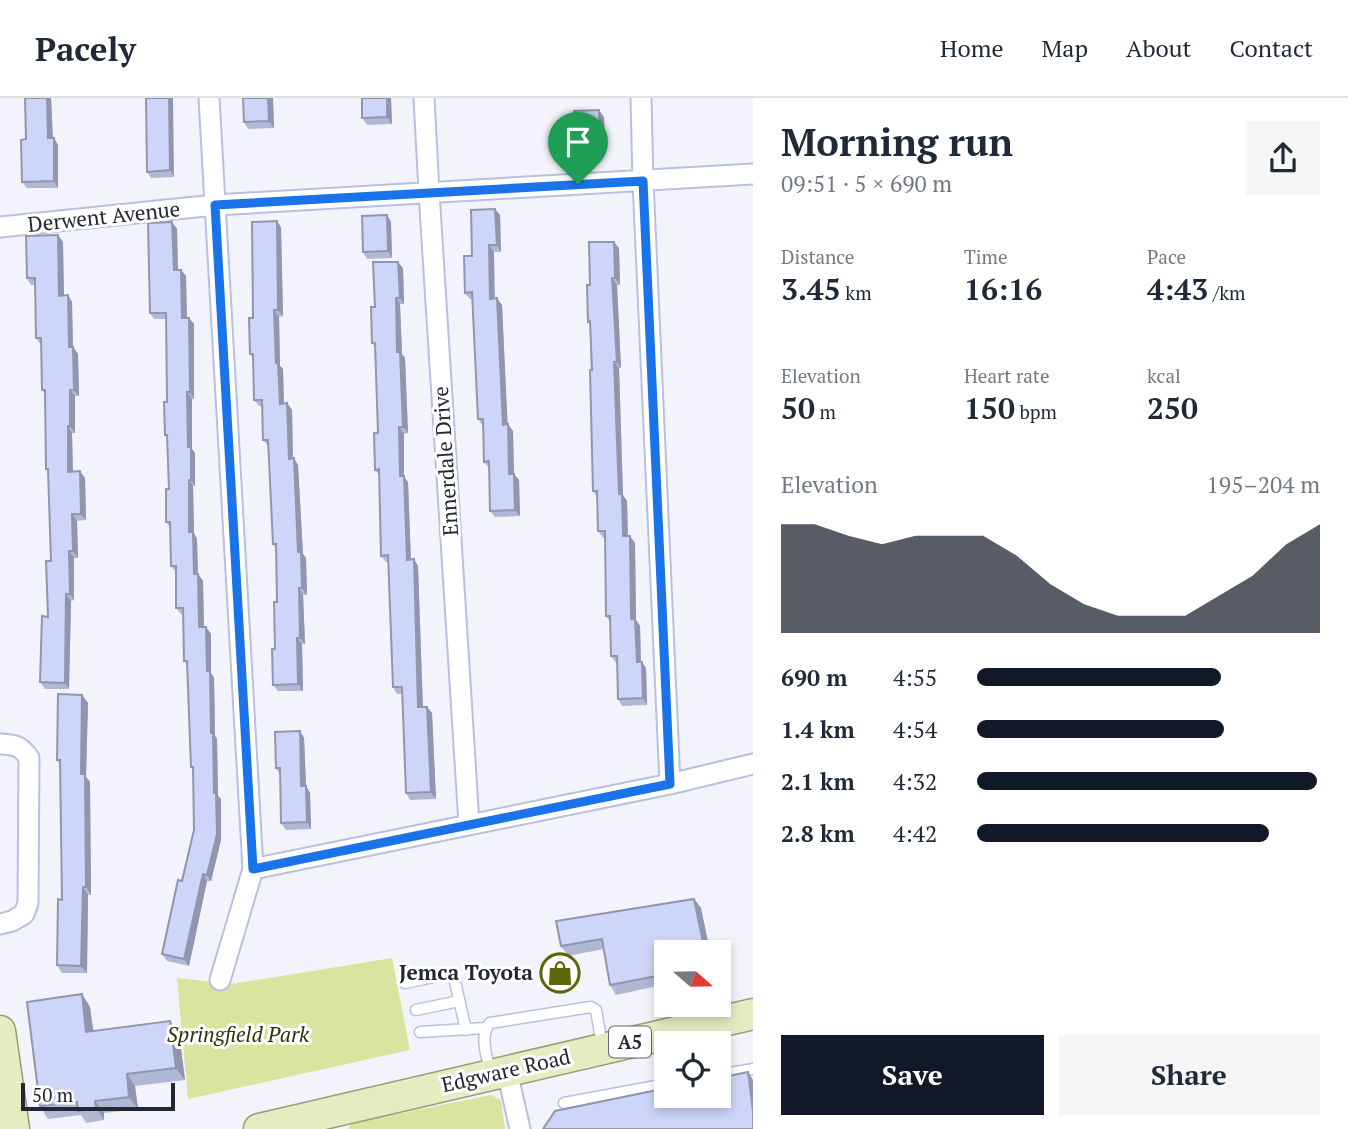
<!DOCTYPE html>
<meta charset="utf-8">
<style>
:root{--surface:#fff;--page:#f6f6f7;--text:#1f2937;--muted:#747a83;--line:#e0e1e3;--accent:#111827}
body{margin:0;font-family:"PT Serif",serif;background:var(--page);color:var(--text);height:100vh;display:flex;flex-direction:column;font-size:26px;white-space:nowrap}
*{box-sizing:border-box;margin:0}
p{font-size:23px;color:var(--muted)}
.icon{flex:none;width:38px;height:38px;fill:none;stroke:currentColor;stroke-width:2;stroke-linecap:round;stroke-linejoin:round}
.map{position:relative;flex:1;overflow:hidden}
.details{display:flex;flex-direction:column;background:var(--surface);width:595px}
.details>*{flex:none}
.needle{width:46px;rotate:110deg}
.fabs{position:absolute;left:654px;top:842px;display:grid;gap:14px}
.fabs a{display:grid;place-items:center;width:77px;height:77px;border-radius:0px;background:var(--surface);box-shadow:0 4px 10px #0003;font-size:35px}
.scale{position:absolute;left:21px;bottom:18px;width:154px;box-sizing:border-box;padding-left:7px;border:4px solid #232633;border-top:0;font-size:19px;line-height:24px;white-space:nowrap;color:#232633;-webkit-text-stroke:5px #fff;paint-order:stroke}
.pin{position:absolute;display:grid;place-items:center;width:60px;height:60px;color:#fff;margin:-72px -30px;border-radius:50% 50% 50% 0;rotate:-45deg;box-shadow:0 0 7px #0007}
.pin .icon{rotate:45deg}
.round{display:grid;place-items:center;flex:none;width:74px;height:74px;border-radius:0px;background:var(--page)}
.head{display:flex;align-items:center;justify-content:space-between;height:119px;padding:0 28px}
h1{font-size:38px;font-weight:700;line-height:52px}
.figures{display:grid;grid-template-columns:repeat(3,1fr);gap:10px;height:119px;padding:7px 28px}
.figures div{display:grid;align-content:center}
.figures b{font-size:30px;font-weight:700}
.figures small{font-size:19px;font-weight:400}
.figures p{font-size:19px}
.chart{height:196px;padding:14px 28px}
.chart p{display:flex;justify-content:space-between}
.chart svg{width:100%;height:126px;margin-top:7px;fill:var(--accent);opacity:.7}
.button{display:flex;gap:14px;margin-top:auto;padding:14px 28px}
.button a{flex:1;height:80px;border-radius:0px;background:var(--accent);color:#fff;font-size:28px;font-weight:700;line-height:80px;text-align:center}
.button a+a{background:var(--page);color:var(--text)}
ul{padding:0 28px;list-style:none;font-size:23px}
li{display:grid;grid-template-columns:112px 84px 1fr;align-items:center;height:52px}
li i{height:18px;border-radius:9px;background:var(--accent)}
header{display:flex;align-items:center;gap:42px;box-sizing:border-box;height:98px;padding:0 35px;background:var(--surface);border-bottom:2px solid var(--line)}
header strong{font-size:33px}
nav{display:flex;gap:38px;margin-inline-start:auto;font-size:24px}
main{display:flex;flex:1;min-height:0}
.map>svg:first-child{display:block}
.green{fill:#d9e49f}
.lines{fill:none;stroke-linecap:round;stroke-linejoin:round}
.lane-casing{stroke:#b8c0e2;stroke-width:13}
.street-casing{stroke:#b8c0e2;stroke-width:23}
.primary-casing{stroke:#969e74;stroke-width:33}
.lane{stroke:#fff;stroke-width:10}
.street{stroke:#fff;stroke-width:19}
.primary{stroke:#e5ecc1;stroke-width:30}
.wall{fill:#b0b8d5}
.shaded-wall{fill:#9096ae}
.building{fill:#cdd6f8;stroke:#9096ae;stroke-width:2}
.route-casing{stroke:#fff;stroke-width:14}
.route{stroke:#1a73e8;stroke-width:9}
.labels{text-anchor:middle;stroke-width:6;stroke-linejoin:round;paint-order:stroke}
.shield{fill:#fff;stroke:#656770;stroke-width:2}
.shield-label{font-size:19px;font-weight:bold;fill:#232633}
.street-label{font-size:21px;fill:#232633;stroke:#fff}
.poi-label{font-size:21px;font-weight:bold;fill:#232633;stroke:#fff;text-anchor:end}
.park-label{font-size:21px;font-style:italic;fill:#2e3207;stroke:#fff}
</style>
<header>
<strong>Pacely</strong>
<nav><a>Home</a><a>Map</a><a>About</a><a>Contact</a></nav>
</header>
<main>
<div class="map">
<svg width="753" height="1031" viewBox="0 0 753 1031">
<rect width="100%" height="100%" fill="#f3f4fb"/>
<!-- green -->
<path class="green" d="M 392,860 L 410,952 L 188,1001 L 177,880 L 232,886 Z
M 491,997 L 501,1002 L 505,1031 L 348,1031 L 352,1025 Z"/>
<g class="lines">
<!-- lane casing -->
<g class="lane-casing">
<path id="lane" d="M 405,885 L 453,875 L 466,932
M 416,912 L 459,903
M 420,934 L 485,930
M 490,973 C 487,958 479,938 490,925 L 591,909 L 596,912 L 602,947
M 719,977 L 753,971
M 564,1005 L 667,986"/>
</g>
<!-- street casing -->
<g class="street-casing">
<path id="street" d="M 209,0 L 253,771 L 220,882
M 424,0 L 429,94 L 469,726
M 641,0 L 643,83 L 670,686
M 0,129 L 215,107 L 753,76
M 0,646 C 15,647 20,647 29,660 L 28,805 L 24,816 L 12,823 L 0,826
M 253,771 L 670,686 L 753,666
M 507,973 L 520,1031"/>
</g>
<!-- primary casing -->
<g class="primary-casing">
<path id="primary" d="M 0,933 L 14,1031
M 259,1031 L 753,916"/>
</g>
<!-- lane -->
<use href="#lane" class="lane"/>
<!-- street -->
<use href="#street" class="street"/>
<!-- primary -->
<use href="#primary" class="primary"/>
</g>
<!-- wall -->
<path class="wall" d="M 25,0 L 51,0 L 53,40 L 58,47 L 58,90 L 27,90 L 22,84 L 26,41 Z
M 146,0 L 174,79 L 151,80 L 147,74 Z
M 273,0 L 274,30 L 248,31 L 244,24 Z
M 362,0 L 391,0 L 392,26 L 367,27 L 362,20 Z
M 604,19 L 605,55 L 580,56 L 575,49 Z
M 387,117 L 391,124 L 392,160 L 367,161 L 363,154 Z
M 500,117 L 501,154 L 494,154 L 494,200 L 502,207 L 507,327 L 513,333 L 514,376 L 519,382 L 520,418 L 495,419 L 490,413 L 489,370 L 484,364 L 483,328 L 478,321 L 472,201 L 470,201 L 465,195 L 472,158 Z
M 172,124 L 177,131 L 178,172 L 186,178 L 187,220 L 194,226 L 194,301 L 192,301 L 192,351 L 195,355 L 195,388 L 193,388 L 194,435 L 197,441 L 198,476 L 203,483 L 204,529 L 206,529 L 211,536 L 211,575 L 214,580 L 215,638 L 217,641 L 218,698 L 221,701 L 221,742 L 211,783 L 207,783 L 189,868 L 167,863 L 162,856 L 194,732 L 193,671 L 191,669 L 187,567 L 184,563 L 183,516 L 181,516 L 176,510 L 176,474 L 171,468 L 170,429 L 166,424 L 169,391 L 168,340 L 165,337 L 167,304 L 166,221 L 154,221 L 150,215 Z
M 281,129 L 283,218 L 279,219 L 280,268 L 283,271 L 284,305 L 287,305 L 292,312 L 293,360 L 298,367 L 303,456 L 306,460 L 307,497 L 303,497 L 305,546 L 302,546 L 303,593 L 278,593 L 273,587 L 277,504 L 276,450 L 273,446 L 269,349 L 263,342 L 262,308 L 259,308 L 254,302 L 254,261 L 250,256 L 253,220 Z
M 63,144 L 64,198 L 68,197 L 72,204 L 73,249 L 78,256 L 79,298 L 75,298 L 75,335 L 72,335 L 73,374 L 85,380 L 86,422 L 77,423 L 78,460 L 74,460 L 74,502 L 71,503 L 69,591 L 45,591 L 40,584 L 48,519 L 51,463 L 48,374 L 46,371 L 45,296 L 42,292 L 41,247 L 36,240 L 35,187 L 31,187 L 27,180 Z
M 619,150 L 620,187 L 617,187 L 621,270 L 619,270 L 623,397 L 627,403 L 628,438 L 635,445 L 636,522 L 640,528 L 641,564 L 646,570 L 647,607 L 622,608 L 618,601 L 617,565 L 616,565 L 611,558 L 610,524 L 606,518 L 605,439 L 603,440 L 598,433 L 597,399 L 593,393 L 590,226 L 588,224 L 590,187 Z
M 403,170 L 404,206 L 400,206 L 402,256 L 405,260 L 408,335 L 404,336 L 404,379 L 408,384 L 411,462 L 418,468 L 423,609 L 427,609 L 432,615 L 436,701 L 410,702 L 406,695 L 402,596 L 397,596 L 393,589 L 389,464 L 386,464 L 381,458 L 379,377 L 375,372 L 378,335 L 375,249 L 372,245 L 375,209 Z
M 82,597 L 88,605 L 86,679 L 90,684 L 91,797 L 88,797 L 87,875 L 62,875 L 57,867 L 62,802 L 60,667 L 57,662 Z
M 300,633 L 304,640 L 306,688 L 310,695 L 311,731 L 286,732 L 281,725 L 280,677 L 276,670 Z
M 694,801 L 701,810 L 710,854 L 667,854 L 667,886 L 616,897 L 610,887 L 604,851 L 568,858 L 561,848 Z
M 82,896 L 90,909 L 93,933 L 179,935 L 185,982 L 135,988 L 138,1011 L 104,1015 L 104,1022 L 86,1025 L 81,1017 L 48,1021 L 40,1008 Z"/>
<!-- shaded-wall -->
<path class="shaded-wall" d="M 47,0 L 51,0 L 53,47 L 48,40 Z
M 169,0 L 173,0 L 174,79 L 170,72 Z
M 268,0 L 273,0 L 274,30 L 269,23 Z
M 387,0 L 391,0 L 392,26 L 387,19 Z
M 599,12 L 604,19 L 605,55 L 600,49 Z
M 54,40 L 58,47 L 58,90 L 54,83 Z
M 495,111 L 500,117 L 501,154 L 497,147 Z
M 387,117 L 391,124 L 392,160 L 388,153 Z
M 277,123 L 281,129 L 283,218 L 278,212 Z
M 172,124 L 177,131 L 178,178 L 174,172 Z
M 58,137 L 63,144 L 64,204 L 59,198 Z
M 614,144 L 619,150 L 620,187 L 615,180 Z
M 489,147 L 494,154 L 495,207 L 490,201 Z
M 398,164 L 403,170 L 404,206 L 400,200 Z
M 181,172 L 186,178 L 187,227 L 182,220 Z
M 612,180 L 617,187 L 621,270 L 617,264 Z
M 68,197 L 72,204 L 73,256 L 69,249 Z
M 396,200 L 400,206 L 402,256 L 405,260 L 408,335 L 403,329 L 397,254 Z
M 497,200 L 502,207 L 508,333 L 503,327 Z
M 274,212 L 279,219 L 280,268 L 283,271 L 284,312 L 280,306 L 276,265 Z
M 189,220 L 194,226 L 194,301 L 190,294 Z
M 73,249 L 78,256 L 79,298 L 74,292 Z
M 614,264 L 619,270 L 623,397 L 627,403 L 628,445 L 623,438 L 619,396 Z
M 70,292 L 75,298 L 75,335 L 70,328 Z
M 187,294 L 192,301 L 192,351 L 195,355 L 195,388 L 191,382 L 188,349 Z
M 287,305 L 292,312 L 293,367 L 289,361 Z
M 508,326 L 513,333 L 514,382 L 509,376 Z
M 68,328 L 72,335 L 73,380 L 68,374 Z
M 399,329 L 404,336 L 404,379 L 408,384 L 411,468 L 407,462 L 400,378 Z
M 294,360 L 298,367 L 303,456 L 306,460 L 307,497 L 302,490 L 298,454 Z
M 80,373 L 85,380 L 86,422 L 81,416 Z
M 514,376 L 519,382 L 520,418 L 515,412 Z
M 189,382 L 193,388 L 194,435 L 197,441 L 198,483 L 194,476 L 189,434 Z
M 72,416 L 77,423 L 78,460 L 73,453 Z
M 630,438 L 635,445 L 636,522 L 640,528 L 641,571 L 637,564 L 631,521 Z
M 69,453 L 74,460 L 74,502 L 70,496 Z
M 414,461 L 418,468 L 423,616 L 418,609 Z
M 198,476 L 203,483 L 204,536 L 199,529 Z
M 299,490 L 303,497 L 305,546 L 300,540 Z
M 66,496 L 71,503 L 69,591 L 65,585 Z
M 206,529 L 211,536 L 211,575 L 214,580 L 215,638 L 217,641 L 218,698 L 221,701 L 221,742 L 211,783 L 207,777 L 214,695 L 207,573 Z
M 297,540 L 302,546 L 303,593 L 298,586 Z
M 642,564 L 646,570 L 647,607 L 643,600 Z
M 82,597 L 88,605 L 86,679 L 90,684 L 91,797 L 86,789 L 81,676 Z
M 427,609 L 432,615 L 436,701 L 431,694 Z
M 300,633 L 304,640 L 306,688 L 310,695 L 311,731 L 307,724 L 301,688 Z
M 203,776 L 207,783 L 189,868 L 184,861 Z
M 83,789 L 88,797 L 87,875 L 81,868 Z
M 694,801 L 701,810 L 710,854 L 705,854 Z
M 82,896 L 90,909 L 95,946 L 86,934 Z
M 170,923 L 179,935 L 185,982 L 176,970 Z
M 748,974 L 753,982 L 753,1013 Z
M 127,976 L 135,988 L 138,1011 L 129,999 Z
M 95,1003 L 104,1015 L 104,1022 L 96,1010 Z"/>
<!-- building -->
<path class="building" d="M 25,0 L 47,0 L 48,40 L 54,40 L 54,83 L 22,84 L 21,42 L 26,41 Z
M 146,0 L 169,0 L 170,72 L 147,74 Z
M 243,0 L 268,0 L 269,23 L 244,24 Z
M 362,0 L 387,0 L 387,19 L 362,20 Z
M 599,12 L 600,49 L 575,49 L 574,13 Z
M 495,111 L 497,147 L 489,147 L 490,201 L 497,200 L 503,327 L 508,326 L 509,376 L 514,376 L 515,412 L 490,413 L 489,363 L 484,364 L 483,321 L 478,321 L 472,194 L 465,195 L 464,158 L 472,158 L 471,112 Z
M 387,117 L 388,153 L 363,154 L 362,118 Z
M 277,123 L 278,212 L 274,212 L 276,265 L 278,265 L 280,306 L 287,305 L 289,361 L 294,360 L 298,454 L 301,454 L 302,490 L 299,490 L 300,540 L 297,540 L 298,586 L 273,587 L 272,551 L 275,551 L 274,504 L 277,504 L 276,446 L 273,446 L 268,342 L 263,342 L 262,302 L 254,302 L 253,256 L 250,256 L 249,220 L 253,220 L 252,124 Z
M 172,124 L 174,172 L 181,172 L 182,220 L 189,220 L 190,294 L 187,294 L 188,349 L 191,349 L 191,382 L 189,382 L 189,434 L 193,434 L 194,476 L 198,476 L 199,529 L 206,529 L 207,573 L 210,573 L 211,635 L 213,635 L 214,695 L 216,695 L 217,736 L 207,777 L 203,776 L 184,861 L 162,856 L 178,782 L 182,783 L 194,732 L 193,669 L 191,669 L 187,563 L 184,563 L 183,510 L 176,510 L 176,468 L 171,468 L 170,424 L 166,424 L 166,391 L 169,391 L 167,337 L 165,337 L 164,304 L 167,304 L 166,215 L 150,215 L 148,125 Z
M 58,137 L 59,198 L 68,197 L 69,249 L 73,249 L 74,292 L 70,292 L 70,328 L 68,328 L 68,374 L 80,373 L 81,416 L 72,416 L 73,453 L 69,453 L 70,496 L 66,496 L 65,585 L 40,584 L 42,518 L 48,519 L 46,463 L 51,463 L 48,371 L 46,371 L 45,292 L 42,292 L 41,240 L 36,240 L 35,180 L 27,180 L 26,138 Z
M 589,144 L 614,144 L 615,180 L 612,180 L 617,264 L 614,264 L 619,396 L 622,396 L 623,438 L 630,438 L 631,521 L 635,521 L 637,564 L 642,564 L 643,600 L 618,601 L 617,558 L 611,558 L 610,518 L 606,518 L 605,433 L 598,433 L 597,393 L 593,393 L 590,272 L 592,272 L 590,223 L 588,224 L 587,187 L 590,187 Z
M 373,164 L 398,164 L 400,200 L 396,200 L 397,254 L 400,254 L 403,329 L 399,329 L 400,378 L 404,378 L 407,462 L 414,461 L 418,609 L 427,609 L 431,694 L 406,695 L 402,589 L 393,589 L 388,457 L 381,458 L 379,371 L 375,372 L 374,335 L 378,335 L 375,245 L 372,245 L 371,209 L 375,209 Z
M 58,596 L 82,597 L 81,676 L 85,676 L 86,789 L 83,789 L 81,868 L 57,867 L 58,801 L 62,802 L 60,662 L 57,662 Z
M 300,633 L 301,688 L 306,688 L 307,724 L 281,725 L 280,670 L 276,670 L 275,634 Z
M 694,801 L 705,854 L 667,854 L 667,876 L 610,887 L 602,841 L 561,848 L 556,823 Z
M 82,896 L 86,934 L 170,923 L 176,970 L 127,976 L 129,999 L 95,1003 L 96,1010 L 78,1013 L 77,1004 L 40,1008 L 27,904 Z
M 748,974 L 753,1013 L 753,1031 L 543,1031 L 555,1013 L 667,990 L 667,998 L 719,998 L 719,980 Z"/>
<g class="lines">
<!-- route casing -->
<g class="route-casing">
<path id="route" d="M 643,83 L 670,686 L 253,771 L 215,107 Z"/>
</g>
<!-- route -->
<use href="#route" class="route"/>
</g>
<!-- icons -->
<defs>
<g id="shop-ring" transform="scale(2.0125)"><circle r="9.5" fill="#fff" stroke="#5d6607" stroke-width="1.5"/><path d="M-5-2.5h2.3a2.7 3.5 0 0 1 5.4 0H5L5.5 6h-11ZM-1.5-2.5h3a1.5 2.3 0 0 0-3 0Z" fill="#5d6607"/></g>
</defs>
<g fill-rule="evenodd">
<use href="#shop-ring" x="560" y="875"/>
</g>
<g class="labels">
<!-- shield labels -->
<rect class="shield" x="609" y="928.5" width="42" height="31" rx="5"/>
<g class="shield-label">
<text x="630" y="951">A5</text>
</g>
<!-- street labels -->
<g class="street-label">
<text transform="translate(104 119) rotate(-6)" y="7">Derwent Avenue</text>
<text transform="translate(446 363) rotate(-94)" y="7">Ennerdale Drive</text>
<text transform="translate(506 973) rotate(-13)" y="7">Edgware Road</text>
</g>
<!-- poi labels -->
<g class="poi-label">
<text x="533" y="882">Jemca Toyota</text>
</g>
<!-- park labels -->
<g class="park-label">
<text x="238" y="944">Springfield Park</text>
</g>
</g>
</svg>
<div class="fabs">
<a><svg class="needle" viewBox="-14 -14 28 28"><path d="M0-13l5 13h-10z" fill="#e53935"/><path d="M0 13l5-13h-10z" fill="#747a83"/></svg></a>
<a><svg class="icon" aria-label="locate" viewBox="0 0 24 24"><circle cx="12" cy="12" r="6"/><path d="M12 2v4M12 18v4M2 12h4M18 12h4"/></svg></a>
</div>
<div class="scale">50 m</div>
<div class="pin" style="left:578px;top:86px;background:#1e9e55"><svg class="icon" aria-label="arrive" viewBox="0 0 24 24"><path d="M6 21V4h12l-3 4 3 4H6"/></svg></div>
</div>
<section class="details">
<div class="head"><div><h1>Morning run</h1><p>09:51 · 5 × 690 m</p></div><a class="round"><svg class="icon" aria-label="share" viewBox="0 0 24 24"><path d="M12 15V3M7 8l5-5 5 5M5 13v7h14v-7"/></svg></a></div>
<div class="figures">
<div><p>Distance</p><b>3.45<small> km</small></b></div>
<div><p>Time</p><b>16:16</b></div>
<div><p>Pace</p><b>4:43<small> /km</small></b></div>
</div>
<div class="figures">
<div><p>Elevation</p><b>50<small> m</small></b></div>
<div><p>Heart rate</p><b>150<small> bpm</small></b></div>
<div><p>kcal</p><b>250</b></div>
</div>
<div class="chart"><p><span>Elevation</span>195–204 m</p>
<svg viewBox="0 0 160 44" preserveAspectRatio="none"><path d="M0 44V6L10 6L20 10L30 13L40 10L50 10L60 10L70 17L80 27L90 34L100 38L110 38L120 38L130 31L140 24L150 13L160 6V44z"/></svg>
</div>
<ul>
<li><b>690 m</b>4:55<i style="width:71%"></i></li>
<li><b>1.4 km</b>4:54<i style="width:72%"></i></li>
<li><b>2.1 km</b>4:32<i style="width:99%"></i></li>
<li><b>2.8 km</b>4:42<i style="width:85%"></i></li>
</ul>
<div class="button"><a>Save</a><a>Share</a></div>
</section>
</main>
